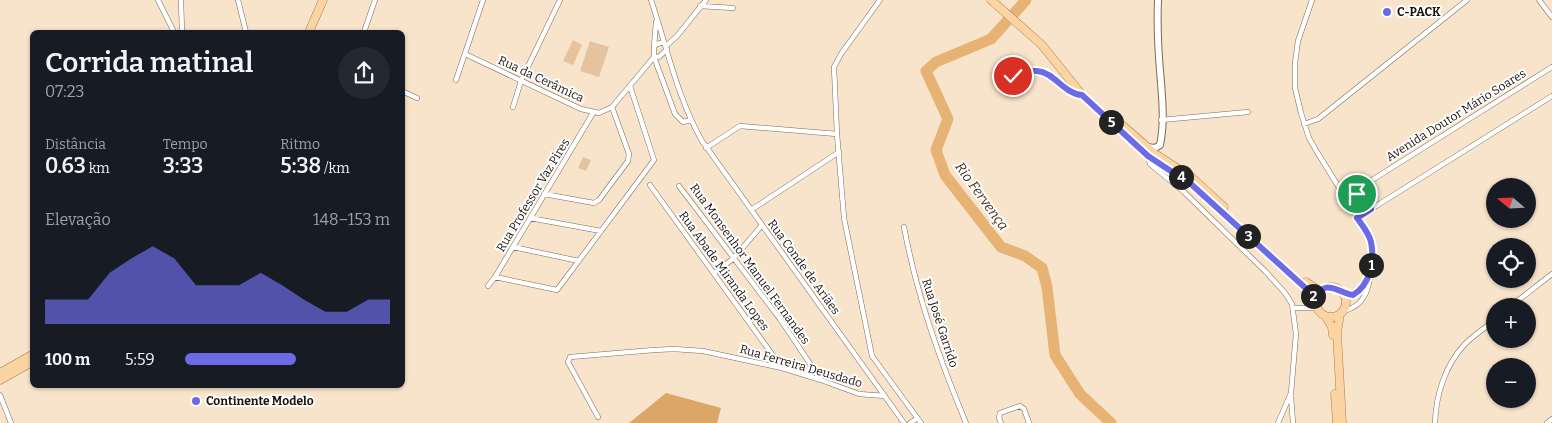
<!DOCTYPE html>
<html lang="pt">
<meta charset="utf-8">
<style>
:root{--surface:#171b24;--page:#242831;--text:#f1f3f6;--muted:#9ea1a6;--accent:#6c6ae4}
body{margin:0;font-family:Bitter,serif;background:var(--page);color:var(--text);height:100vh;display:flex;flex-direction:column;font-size:19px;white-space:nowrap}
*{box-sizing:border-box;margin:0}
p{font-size:16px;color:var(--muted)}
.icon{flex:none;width:28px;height:28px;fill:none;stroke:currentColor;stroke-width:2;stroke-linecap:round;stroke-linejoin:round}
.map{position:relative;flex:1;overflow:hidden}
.panel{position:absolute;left:30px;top:30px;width:375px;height:358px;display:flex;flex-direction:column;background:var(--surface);border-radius:8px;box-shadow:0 1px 4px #0004}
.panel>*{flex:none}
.needle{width:32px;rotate:289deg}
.buttons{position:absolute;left:1486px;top:178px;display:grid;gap:10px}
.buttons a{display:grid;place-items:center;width:50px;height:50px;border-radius:50%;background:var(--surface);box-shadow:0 1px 4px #0004;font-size:25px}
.pin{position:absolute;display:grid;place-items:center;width:42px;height:42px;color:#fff;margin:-21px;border:2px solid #fff;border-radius:50%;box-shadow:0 1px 5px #0007}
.km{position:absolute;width:25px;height:25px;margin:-12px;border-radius:50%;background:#222;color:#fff;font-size:14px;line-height:25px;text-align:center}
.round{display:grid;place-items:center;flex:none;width:52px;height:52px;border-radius:26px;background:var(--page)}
.headline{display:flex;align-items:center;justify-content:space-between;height:85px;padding:0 15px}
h1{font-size:28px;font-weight:600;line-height:38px}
.figures{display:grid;grid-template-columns:repeat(3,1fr);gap:8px;height:85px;padding:5px 15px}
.figures div{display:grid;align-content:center}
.figures b{font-size:21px;font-weight:600}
.figures small{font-size:14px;font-weight:400}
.figures p{font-size:14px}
.chart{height:140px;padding:10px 15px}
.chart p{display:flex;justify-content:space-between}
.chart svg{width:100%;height:90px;margin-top:5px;fill:var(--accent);opacity:.7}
ul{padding:0 15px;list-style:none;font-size:16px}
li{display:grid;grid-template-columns:80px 60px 1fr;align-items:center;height:38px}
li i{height:12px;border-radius:6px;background:var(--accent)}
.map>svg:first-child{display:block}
.green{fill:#e4c39e}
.forest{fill:#dba769}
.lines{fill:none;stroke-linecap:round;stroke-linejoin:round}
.river{stroke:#e7b375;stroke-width:11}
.street-casing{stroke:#7e6b56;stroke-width:5.5}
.secondary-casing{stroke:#7e6b56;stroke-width:8}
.primary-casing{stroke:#ac7f47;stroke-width:9}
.street{stroke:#fff;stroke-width:4.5}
.secondary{stroke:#fff;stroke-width:6}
.primary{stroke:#fbd4a4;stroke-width:8}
.route-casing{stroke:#fff;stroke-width:10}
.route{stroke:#6c6ae4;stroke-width:6}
.poi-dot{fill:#6c6ae4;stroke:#fff;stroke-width:2}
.labels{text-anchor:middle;stroke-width:4;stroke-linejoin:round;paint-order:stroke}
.poi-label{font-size:12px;font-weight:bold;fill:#1c140c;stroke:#fff;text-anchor:start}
.street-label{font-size:12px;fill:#1c140c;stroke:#fff}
.water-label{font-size:14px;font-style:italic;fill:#4a3418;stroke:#fff}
</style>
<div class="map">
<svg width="1552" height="423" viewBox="0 0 1552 423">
<rect width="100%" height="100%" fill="#f8e3cb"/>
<!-- green -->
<path class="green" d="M 573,40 L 582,45 L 573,65 L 563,61 Z
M 590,41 L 609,47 L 599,77 L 580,71 Z
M 583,157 L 591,160 L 586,171 L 578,168 Z"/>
<!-- forest -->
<path class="forest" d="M 666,393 L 721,408 L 717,423 L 629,423 Z"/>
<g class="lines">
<!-- river -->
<path class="river" d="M 1026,0 L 991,39 L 936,62 L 926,71 L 948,119 L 936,150 L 945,175 L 1001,247 L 1025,256 L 1042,268 L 1047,287 L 1055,355 L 1080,394 L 1111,423"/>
<!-- street casing -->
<g class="street-casing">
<path id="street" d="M 158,0 L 174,32
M 181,0 L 182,32
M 238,0 L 246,32
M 651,0 C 667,47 677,97 702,141 L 904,423
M 880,0 L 841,54 L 834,67 L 837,134 L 844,218 L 872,356 L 921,423
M 1312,0 L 1298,41 L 1295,63 L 1295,88 L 1301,113 L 1309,138 L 1317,152 L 1369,236 C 1374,251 1372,285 1363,298 C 1359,305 1351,309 1344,311
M 1539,0 L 1552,17
M 700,6 L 733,8
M 364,32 L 375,0
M 664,42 L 657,44 L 654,47 L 654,57 L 675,114 L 683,122 L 691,120
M 666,46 L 677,36 L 706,0
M 654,47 L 656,22
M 465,54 L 581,109 L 599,113 L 612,107 L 654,57
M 654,57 L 659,57 L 667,49
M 1013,77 C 1020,74 1029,70 1037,71 C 1054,72 1064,94 1081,95
M 456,80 L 483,0
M 402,91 L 417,98
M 513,107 L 521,81 L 560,0
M 1161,120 L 1248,112
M 1304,124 L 1318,119 L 1467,0
M 706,148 L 740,126 L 837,134
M 1148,156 L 1150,164 L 1184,192 L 1266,272 L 1285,293 L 1292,304 L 1296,334 L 1291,393 L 1278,423
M 650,185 L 782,368
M 679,186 L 780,319 L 821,380
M 1358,189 C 1357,200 1361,205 1371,209
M 544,194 L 594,203 L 599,200 L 628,161 L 629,154 L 612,107
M 1345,197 L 1552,67
M 751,210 L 839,152
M 530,218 L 601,231
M 1357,218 L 1552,96
M 904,227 C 917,296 939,358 966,423
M 513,247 L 579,261
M 714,273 L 734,258 L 762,225
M 495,277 L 557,290 L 654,160 L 630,86
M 488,286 L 495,277 L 593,113
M 1342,292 L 1353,295 L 1361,290 L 1367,281
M 1511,306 L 1552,274
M 1294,308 L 1317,308
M 0,395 L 11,423
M 1291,397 L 1293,423
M 598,417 L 568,362 L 570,357 L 654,350 L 674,349 L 703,351 L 782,368 L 821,380 L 859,394 L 885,396
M 910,423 L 916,419
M 1001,423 L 999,418 L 1000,413 L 1020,406 L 1024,409 L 1029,423
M 1435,423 C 1436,395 1445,365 1465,344 C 1474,335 1485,328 1495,320
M 1547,423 L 1552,419"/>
</g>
<!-- secondary casing -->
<g class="secondary-casing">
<path id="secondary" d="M 1147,147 L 1155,148 L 1160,145 C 1165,122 1162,95 1160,71 C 1158,47 1157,24 1158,0"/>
</g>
<!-- primary casing -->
<g class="primary-casing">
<path id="primary" d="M 991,0 L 1042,45 L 1082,95 L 1147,155 L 1192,185 L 1311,293 L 1316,301
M 309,32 L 323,0
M 1122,125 L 1155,154 L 1191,177 L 1224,207
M 1306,282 L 1318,290 L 1324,289
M1316 302a15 15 0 1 1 30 0a15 15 0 1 1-30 0Z
M 1340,314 L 1337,333 L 1342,423
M 1326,317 L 1332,327 L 1333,335
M 0,373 L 32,355
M 0,380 L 32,362
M 1335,394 L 1337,423"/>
</g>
<!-- street -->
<use href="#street" class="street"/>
<!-- secondary -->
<use href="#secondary" class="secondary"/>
<!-- primary -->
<use href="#primary" class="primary"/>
</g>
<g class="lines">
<!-- route casing -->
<g class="route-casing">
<path id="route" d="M 1013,76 C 1020,74 1029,70 1037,71 C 1054,72 1064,94 1082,95 L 1148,156 L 1192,185 L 1311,293 L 1316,301 C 1322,276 1339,293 1353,295 C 1370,285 1375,261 1371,242 C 1369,233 1362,225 1357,218 L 1371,209 L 1361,204 L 1357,194"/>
</g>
<!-- route -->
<use href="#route" class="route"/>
</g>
<!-- markers -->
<g class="poi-dot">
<circle cx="1387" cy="12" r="5"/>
<circle cx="196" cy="401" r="5"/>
</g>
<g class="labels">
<!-- poi labels -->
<g class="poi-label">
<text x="1397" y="16">C-PACK</text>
<text x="206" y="405">Continente Modelo</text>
</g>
<!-- street labels -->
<g class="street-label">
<text transform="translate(541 79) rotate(25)" y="4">Rua da Cerâmica</text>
<text transform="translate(1456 115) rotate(-32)" y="4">Avenida Doutor Mário Soares</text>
<text transform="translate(533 195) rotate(-59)" y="4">Rua Professor Vaz Pires</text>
<text transform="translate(750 264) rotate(54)" y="4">Rua Monsenhor Manuel Fernandes</text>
<text transform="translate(804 267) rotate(54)" y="4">Rua Conde de Ariães</text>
<text transform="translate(724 271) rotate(54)" y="4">Rua Abade Miranda Lopes</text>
<text transform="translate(940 323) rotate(72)" y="4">Rua José Garrido</text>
<text transform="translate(801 366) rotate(16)" y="4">Rua Ferreira Deusdado</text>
</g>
<!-- water labels -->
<g class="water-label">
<text transform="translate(982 196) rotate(54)" y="5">Rio Fervença</text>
</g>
</g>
</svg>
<div class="buttons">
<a><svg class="needle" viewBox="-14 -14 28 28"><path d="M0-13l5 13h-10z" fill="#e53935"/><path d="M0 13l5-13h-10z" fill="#9ea1a6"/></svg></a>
<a><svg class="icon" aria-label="locate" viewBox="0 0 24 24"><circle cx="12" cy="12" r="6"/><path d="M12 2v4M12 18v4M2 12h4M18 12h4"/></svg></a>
<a>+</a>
<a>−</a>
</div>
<div class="pin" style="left:1357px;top:194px;background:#1e9e55"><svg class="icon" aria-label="arrive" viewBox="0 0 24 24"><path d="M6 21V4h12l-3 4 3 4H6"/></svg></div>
<div class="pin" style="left:1013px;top:76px;background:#d93025"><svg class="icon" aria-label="check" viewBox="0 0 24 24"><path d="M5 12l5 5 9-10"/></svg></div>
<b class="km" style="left:1371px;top:265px">1</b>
<b class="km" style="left:1313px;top:296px">2</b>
<b class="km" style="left:1248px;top:236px">3</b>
<b class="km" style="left:1181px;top:177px">4</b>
<b class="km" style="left:1111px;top:122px">5</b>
<section class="panel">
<div class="headline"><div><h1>Corrida matinal</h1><p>07:23</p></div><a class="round"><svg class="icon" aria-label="share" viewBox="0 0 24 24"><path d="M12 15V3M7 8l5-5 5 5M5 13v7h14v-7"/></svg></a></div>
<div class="figures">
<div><p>Distância</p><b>0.63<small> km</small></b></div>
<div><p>Tempo</p><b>3:33</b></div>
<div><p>Ritmo</p><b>5:38<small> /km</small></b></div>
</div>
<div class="chart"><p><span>Elevação</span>148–153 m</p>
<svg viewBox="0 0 160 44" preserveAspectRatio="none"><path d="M0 44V32L10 32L20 32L30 19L40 12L50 6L60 12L70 25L80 25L90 25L100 19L110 25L120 32L130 38L140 38L150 32L160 32V44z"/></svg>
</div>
<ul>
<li><b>100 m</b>5:59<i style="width:54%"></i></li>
</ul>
</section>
</div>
